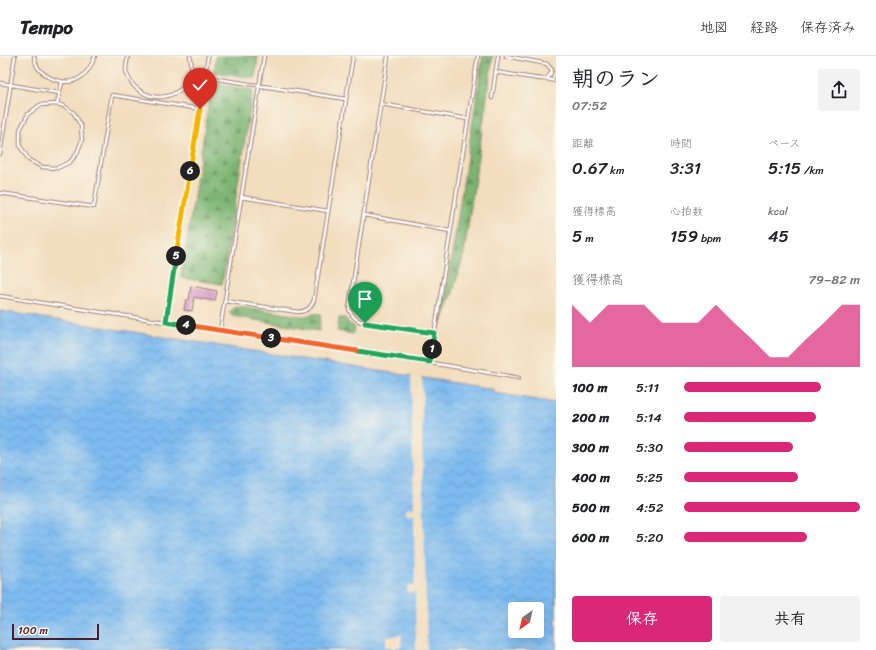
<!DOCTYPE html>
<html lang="ja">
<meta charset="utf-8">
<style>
:root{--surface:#fff;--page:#f2f2f2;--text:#202124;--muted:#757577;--line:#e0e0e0;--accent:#db2777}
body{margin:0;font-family:Sriracha,"Klee One",sans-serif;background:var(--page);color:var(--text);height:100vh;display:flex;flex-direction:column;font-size:15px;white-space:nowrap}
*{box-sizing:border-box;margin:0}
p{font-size:13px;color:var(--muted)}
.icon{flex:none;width:22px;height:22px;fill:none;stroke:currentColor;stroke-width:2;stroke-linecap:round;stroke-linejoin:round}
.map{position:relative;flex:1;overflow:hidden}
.details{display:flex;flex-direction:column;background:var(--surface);width:320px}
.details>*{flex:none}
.needle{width:26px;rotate:214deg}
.fabs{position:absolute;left:508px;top:546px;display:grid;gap:8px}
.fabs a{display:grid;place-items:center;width:36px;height:36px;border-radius:4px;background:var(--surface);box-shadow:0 4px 16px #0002;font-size:20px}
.scale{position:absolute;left:12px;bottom:10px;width:87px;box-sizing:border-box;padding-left:4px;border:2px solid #4a1f2b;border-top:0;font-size:11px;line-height:14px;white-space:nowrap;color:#4a1f2b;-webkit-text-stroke:3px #fbf7ec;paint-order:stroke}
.pin{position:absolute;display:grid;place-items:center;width:34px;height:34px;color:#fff;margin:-41px -17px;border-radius:50% 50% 50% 0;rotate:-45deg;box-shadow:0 0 4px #0007}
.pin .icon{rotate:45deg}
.km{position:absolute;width:20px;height:20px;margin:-10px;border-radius:50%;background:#222;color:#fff;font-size:11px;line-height:20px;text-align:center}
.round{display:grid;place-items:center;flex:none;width:42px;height:42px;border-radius:4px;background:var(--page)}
.headline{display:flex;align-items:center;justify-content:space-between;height:68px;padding:0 16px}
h1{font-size:22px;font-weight:600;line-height:30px}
.figures{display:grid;grid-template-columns:repeat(3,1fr);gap:6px;height:68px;padding:4px 16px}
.figures div{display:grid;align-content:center}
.figures b{font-size:17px;font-weight:600}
.figures small{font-size:11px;font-weight:400}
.figures p{font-size:11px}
.chart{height:112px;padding:8px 16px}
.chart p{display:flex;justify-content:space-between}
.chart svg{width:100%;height:72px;margin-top:4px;fill:var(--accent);opacity:.7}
.button{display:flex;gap:8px;margin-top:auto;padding:8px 16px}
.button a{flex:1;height:46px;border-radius:4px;background:var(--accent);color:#fff;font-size:16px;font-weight:600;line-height:46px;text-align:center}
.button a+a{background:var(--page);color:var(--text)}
ul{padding:0 16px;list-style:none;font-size:13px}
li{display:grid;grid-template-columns:64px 48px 1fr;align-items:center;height:30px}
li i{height:10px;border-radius:5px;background:var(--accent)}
header{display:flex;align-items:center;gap:24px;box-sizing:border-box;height:56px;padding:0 20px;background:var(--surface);border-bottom:1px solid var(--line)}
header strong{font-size:19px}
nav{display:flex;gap:22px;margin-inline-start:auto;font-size:14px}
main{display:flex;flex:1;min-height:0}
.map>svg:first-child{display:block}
.forest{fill:url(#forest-firs);stroke:#636a4e}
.water{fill:url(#water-waves);stroke:#636c8d;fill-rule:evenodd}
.pier{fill:#f2ddbd}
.building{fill:url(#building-hatch)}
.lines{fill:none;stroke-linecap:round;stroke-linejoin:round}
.lane-casing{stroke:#9e7e74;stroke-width:4.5}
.lane{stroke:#fff;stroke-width:2.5}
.split-1-casing{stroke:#fff;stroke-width:8}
.split-2-casing{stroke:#fff;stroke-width:8}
.split-3-casing{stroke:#fff;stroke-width:8}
.split-4-casing{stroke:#fff;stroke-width:8}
.split-5-casing{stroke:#fff;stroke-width:8}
.split-6-casing{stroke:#fff;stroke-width:8}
.split-7-casing{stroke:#fff;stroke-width:8}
.split-1{stroke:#22a559;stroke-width:5}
.split-2{stroke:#22a559;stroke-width:5}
.split-3{stroke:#f0652b;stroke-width:5}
.split-4{stroke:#f0652b;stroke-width:5}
.split-5{stroke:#22a559;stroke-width:5}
.split-6{stroke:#f5b400;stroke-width:5}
.split-7{stroke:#f5b400;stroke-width:5}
</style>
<header>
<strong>Tempo</strong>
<nav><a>地図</a><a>経路</a><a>保存済み</a></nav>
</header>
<main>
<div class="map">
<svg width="556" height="594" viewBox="0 0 556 594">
<defs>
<pattern id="forest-firs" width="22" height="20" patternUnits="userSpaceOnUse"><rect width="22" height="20" fill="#7cb472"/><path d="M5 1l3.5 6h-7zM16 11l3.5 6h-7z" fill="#68925e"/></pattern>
<pattern id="water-waves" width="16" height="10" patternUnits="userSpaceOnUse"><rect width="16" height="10" fill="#7cbaef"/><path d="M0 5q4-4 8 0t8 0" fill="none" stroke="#6d9fcd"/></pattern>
<pattern id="building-hatch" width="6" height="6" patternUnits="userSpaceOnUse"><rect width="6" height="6" fill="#d694ca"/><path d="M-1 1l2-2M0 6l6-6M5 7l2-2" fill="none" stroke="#b078a4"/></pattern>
</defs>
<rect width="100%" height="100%" fill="#fbf7ec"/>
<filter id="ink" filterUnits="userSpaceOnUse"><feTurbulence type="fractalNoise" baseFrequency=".025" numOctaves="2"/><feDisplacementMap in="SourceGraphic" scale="8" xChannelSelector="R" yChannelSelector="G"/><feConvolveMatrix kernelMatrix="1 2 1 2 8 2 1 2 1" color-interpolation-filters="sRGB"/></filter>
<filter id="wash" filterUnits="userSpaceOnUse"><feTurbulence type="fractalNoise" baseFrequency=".012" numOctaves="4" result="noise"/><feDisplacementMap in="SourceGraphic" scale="16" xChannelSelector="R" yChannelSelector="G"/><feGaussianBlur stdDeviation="0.9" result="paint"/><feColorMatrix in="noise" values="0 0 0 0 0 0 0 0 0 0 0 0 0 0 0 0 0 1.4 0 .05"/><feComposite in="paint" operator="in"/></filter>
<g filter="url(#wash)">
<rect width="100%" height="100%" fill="#f2ddbd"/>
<!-- forest -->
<path class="forest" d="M 216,0 L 258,0 L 255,22 L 214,16 Z
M 483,0 L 493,0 L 464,197 L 453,236 L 441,269 Z
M 212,27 L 253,34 L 222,228 L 181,222 Z
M 238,250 L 300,260 C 308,261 313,256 321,258 L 319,275 L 232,260 L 229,256 L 233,252 Z
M 339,262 L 345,262 L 349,268 L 355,271 L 353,278 L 337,275 Z"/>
<!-- water -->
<path class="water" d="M 0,255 L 493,333 L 494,337 L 556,347 L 556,594 L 0,594 ZM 515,553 L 537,553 L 537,575 L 515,575 Z"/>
<!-- pier -->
<path class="pier" d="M 411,318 L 422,320 L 423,341 L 422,345 L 422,376 L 427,594 L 416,594 L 415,535 L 414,535 L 414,537 L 407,536 L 408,529 L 414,530 L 415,531 L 414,458 L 409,460 L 405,457 L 405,455 L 409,451 L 414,453 Z
M 401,579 L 402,580 L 401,591 L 396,591 L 395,594 L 393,594 L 393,591 L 386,591 L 386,581 Z"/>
<g id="blocks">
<!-- building -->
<path class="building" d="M 191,230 L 217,235 L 215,245 L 194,241 L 192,255 L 184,254 L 186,244 L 189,244 Z"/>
</g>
</g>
<g filter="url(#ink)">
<use href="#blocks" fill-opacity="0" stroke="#9e7e74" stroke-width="1"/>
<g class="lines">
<!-- lane casing -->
<g class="lane-casing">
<path id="lane" d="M 34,0 C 35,4 36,9 38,12 C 48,24 68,31 81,21 C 87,17 93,7 95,0
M 128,0 C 127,5 126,11 126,15 C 128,22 131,27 135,31 C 160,54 199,34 190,0
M 388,0 L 349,253 C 353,262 356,264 365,267 L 434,277
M 495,16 L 540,23 L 546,23 L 550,19 L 552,14 L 547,8 L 506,0
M 205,21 L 346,43
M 547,23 L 556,25
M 0,27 L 59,37
M 492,42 L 498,0
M 57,48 L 64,50 L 74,57 L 81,70 L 82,84 L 77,97 L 70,106 L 57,112 L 42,111 L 29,104 L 20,90 L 20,74 L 28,58 L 40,49 L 57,48 L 62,26
M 381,48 L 468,63
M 0,98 L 15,0
M 0,137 L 94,151 L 112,39 L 200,53
M 241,141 L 328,155
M 364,159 L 450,175
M 0,240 C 173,269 347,291 519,322
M 225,245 L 298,256 C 307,255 311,252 314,244 L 353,0
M 166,266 L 208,0
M 220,274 L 264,0
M 430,306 L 478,0"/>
</g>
<!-- lane -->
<use href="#lane" class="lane"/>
</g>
</g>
<g class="lines" filter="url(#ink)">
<!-- split-1 casing -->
<g class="split-1-casing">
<path id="split-1" d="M 365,267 L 434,277 L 432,293"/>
</g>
<!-- split-2 casing -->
<g class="split-2-casing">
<path id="split-2" d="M 357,295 L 430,306 L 432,293"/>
</g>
<!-- split-3 casing -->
<g class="split-3-casing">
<path id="split-3" d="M 271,282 L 357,295"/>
</g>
<!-- split-4 casing -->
<g class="split-4-casing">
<path id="split-4" d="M 186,269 L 271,282"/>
</g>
<!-- split-5 casing -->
<g class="split-5-casing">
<path id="split-5" d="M 176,200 L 166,266 L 186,269"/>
</g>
<!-- split-6 casing -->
<g class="split-6-casing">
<path id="split-6" d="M 176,200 L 190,115"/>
</g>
<!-- split-7 casing -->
<g class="split-7-casing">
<path id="split-7" d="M 190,115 L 200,53"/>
</g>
<!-- split-1 -->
<use href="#split-1" class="split-1"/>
<!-- split-2 -->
<use href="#split-2" class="split-2"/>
<!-- split-3 -->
<use href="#split-3" class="split-3"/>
<!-- split-4 -->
<use href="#split-4" class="split-4"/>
<!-- split-5 -->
<use href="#split-5" class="split-5"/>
<!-- split-6 -->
<use href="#split-6" class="split-6"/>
<!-- split-7 -->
<use href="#split-7" class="split-7"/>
</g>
</svg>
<div class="fabs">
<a><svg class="needle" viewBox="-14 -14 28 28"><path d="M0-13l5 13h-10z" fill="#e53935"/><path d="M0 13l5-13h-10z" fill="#757577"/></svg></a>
</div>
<div class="scale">100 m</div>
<div class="pin" style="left:365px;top:267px;background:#1e9e55"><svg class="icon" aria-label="arrive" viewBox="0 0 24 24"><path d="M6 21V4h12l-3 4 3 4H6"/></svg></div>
<div class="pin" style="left:200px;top:53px;background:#d93025"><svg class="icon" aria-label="check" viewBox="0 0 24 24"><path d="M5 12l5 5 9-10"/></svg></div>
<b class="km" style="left:432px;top:293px">1</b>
<b class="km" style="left:271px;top:282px">3</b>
<b class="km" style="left:186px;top:269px">4</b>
<b class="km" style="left:176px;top:200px">5</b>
<b class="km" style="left:190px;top:115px">6</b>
</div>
<section class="details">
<div class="headline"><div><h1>朝のラン</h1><p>07:52</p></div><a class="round"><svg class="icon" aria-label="share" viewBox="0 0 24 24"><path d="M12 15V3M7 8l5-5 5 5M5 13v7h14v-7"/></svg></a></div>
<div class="figures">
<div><p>距離</p><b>0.67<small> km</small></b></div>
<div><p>時間</p><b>3:31</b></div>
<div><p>ペース</p><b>5:15<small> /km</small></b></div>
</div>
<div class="figures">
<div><p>獲得標高</p><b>5<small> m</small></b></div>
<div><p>心拍数</p><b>159<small> bpm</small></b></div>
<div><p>kcal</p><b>45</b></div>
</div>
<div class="chart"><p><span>獲得標高</span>79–82 m</p>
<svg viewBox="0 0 160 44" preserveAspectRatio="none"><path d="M0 44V6L10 17L20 6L30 6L40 6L50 17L60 17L70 17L80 6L90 17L100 27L110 38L120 38L130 27L140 17L150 6L160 6V44z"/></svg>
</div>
<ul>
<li><b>100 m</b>5:11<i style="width:78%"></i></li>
<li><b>200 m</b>5:14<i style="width:75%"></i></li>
<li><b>300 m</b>5:30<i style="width:62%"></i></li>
<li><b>400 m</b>5:25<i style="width:65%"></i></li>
<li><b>500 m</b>4:52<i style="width:100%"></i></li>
<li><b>600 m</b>5:20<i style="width:70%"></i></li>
</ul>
<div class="button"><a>保存</a><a>共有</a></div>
</section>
</main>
